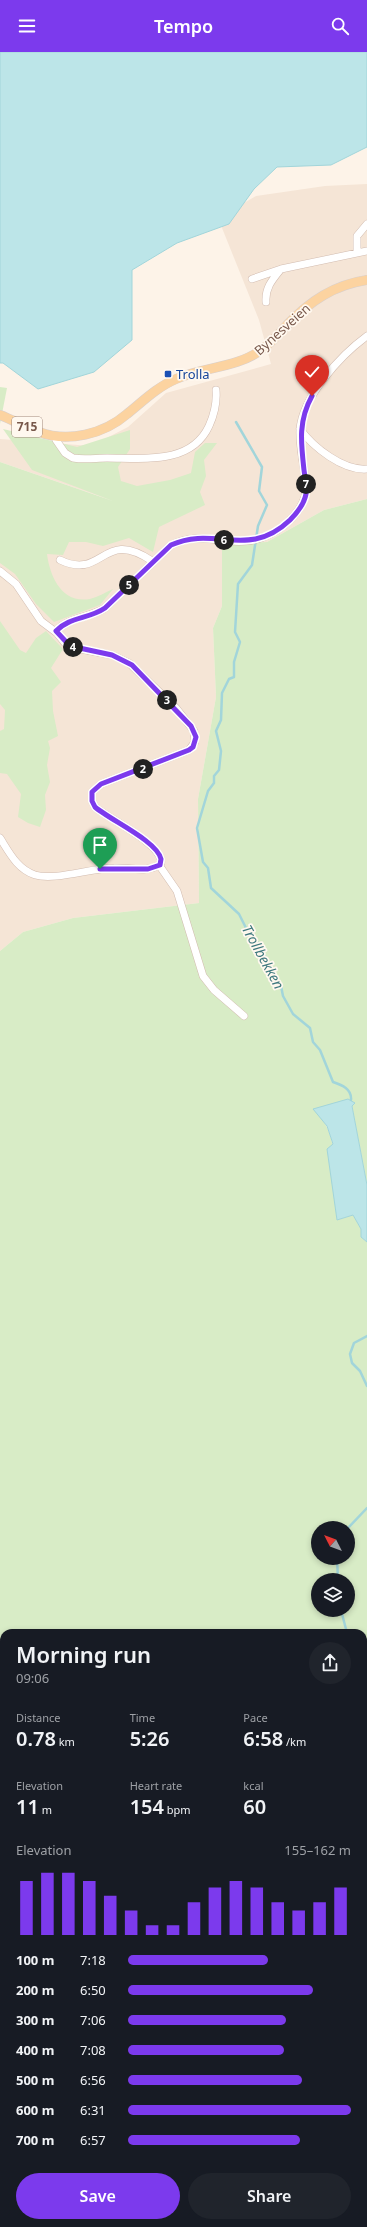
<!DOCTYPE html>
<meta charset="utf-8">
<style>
:root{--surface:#171b24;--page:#20242c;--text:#f1f3f6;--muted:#9ea1a6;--accent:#7c3aed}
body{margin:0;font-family:"Noto Sans",sans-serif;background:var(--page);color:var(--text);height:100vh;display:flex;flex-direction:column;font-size:15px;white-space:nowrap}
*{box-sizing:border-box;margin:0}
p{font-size:13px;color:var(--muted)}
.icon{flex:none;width:22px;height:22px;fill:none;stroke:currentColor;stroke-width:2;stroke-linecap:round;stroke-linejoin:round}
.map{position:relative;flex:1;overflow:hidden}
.panel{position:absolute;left:0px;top:1577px;width:367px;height:598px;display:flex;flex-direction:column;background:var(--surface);border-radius:12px 12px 0 0;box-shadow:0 2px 6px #0003}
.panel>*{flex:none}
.needle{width:26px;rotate:312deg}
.tools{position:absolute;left:311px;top:1469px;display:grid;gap:8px}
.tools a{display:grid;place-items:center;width:44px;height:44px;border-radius:50%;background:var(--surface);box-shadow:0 2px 6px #0003;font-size:20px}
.pin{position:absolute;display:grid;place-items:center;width:34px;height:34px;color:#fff;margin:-41px -17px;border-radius:50% 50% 50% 0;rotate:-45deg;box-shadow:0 0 4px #0007}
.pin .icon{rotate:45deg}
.km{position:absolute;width:20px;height:20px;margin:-10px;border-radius:50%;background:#222;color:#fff;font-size:11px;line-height:20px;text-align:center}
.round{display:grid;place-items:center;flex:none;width:42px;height:42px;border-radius:21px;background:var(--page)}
.headline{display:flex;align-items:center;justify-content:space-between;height:68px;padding:0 16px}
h1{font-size:22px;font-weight:600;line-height:30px}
.figures{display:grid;grid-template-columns:repeat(3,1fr);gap:6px;height:68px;padding:4px 16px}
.figures div{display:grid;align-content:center}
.figures b{font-size:20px;font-weight:600}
.figures small{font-size:11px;font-weight:400}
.figures p{font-size:11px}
.chart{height:112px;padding:8px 16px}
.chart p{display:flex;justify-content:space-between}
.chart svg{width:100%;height:72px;margin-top:4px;stroke:var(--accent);stroke-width:6}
.action{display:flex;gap:8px;margin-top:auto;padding:8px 16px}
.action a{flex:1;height:46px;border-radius:24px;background:var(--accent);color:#fff;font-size:16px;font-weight:600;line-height:46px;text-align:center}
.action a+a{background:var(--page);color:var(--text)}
ul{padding:0 16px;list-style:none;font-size:13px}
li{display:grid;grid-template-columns:64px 48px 1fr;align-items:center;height:30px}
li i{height:10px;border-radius:5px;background:var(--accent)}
header{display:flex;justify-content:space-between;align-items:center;height:52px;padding:0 16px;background:var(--accent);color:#fff;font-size:18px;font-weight:600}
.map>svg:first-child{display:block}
.residential{fill:#f5e5d6}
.green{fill:#d8ecc6;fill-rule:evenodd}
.water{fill:#bce5e8;stroke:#a2d5da}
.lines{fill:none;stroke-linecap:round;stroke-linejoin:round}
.stream{stroke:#a2d5da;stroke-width:2.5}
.minor-casing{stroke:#d2bcb0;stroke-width:8}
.major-casing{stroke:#d9d0cd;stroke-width:10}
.minor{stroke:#fff;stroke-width:7}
.major{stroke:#fcd3a0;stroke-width:9}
.route-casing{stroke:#fff;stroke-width:8}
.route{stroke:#7c3aed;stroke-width:5}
.transit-dot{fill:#1a4fb4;stroke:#fff8ef;stroke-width:1.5}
.labels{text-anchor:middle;stroke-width:3.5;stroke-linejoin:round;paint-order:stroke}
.shield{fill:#fff8ef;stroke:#a0887c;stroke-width:1}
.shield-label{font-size:12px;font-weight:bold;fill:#78584b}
.street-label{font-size:13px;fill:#78584b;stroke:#fff8ef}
.transit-label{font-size:13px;fill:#164399;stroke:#fff8ef;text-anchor:start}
.water-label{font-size:14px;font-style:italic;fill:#3e787e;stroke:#fff8ef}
</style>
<header><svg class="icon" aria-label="menu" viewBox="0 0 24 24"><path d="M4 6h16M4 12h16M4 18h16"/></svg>Tempo<svg class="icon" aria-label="search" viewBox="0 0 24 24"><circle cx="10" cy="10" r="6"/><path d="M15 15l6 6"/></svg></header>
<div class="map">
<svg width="367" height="2175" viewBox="0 0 367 2175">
<rect width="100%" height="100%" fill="#fdf3e8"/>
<!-- residential -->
<path class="residential" d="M 367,132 L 367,447 L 324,458 L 267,490 L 222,492 L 222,554 L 213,576 L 216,645 L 198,747 L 199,851 L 73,866 L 23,880 L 0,899 L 0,488 L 54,478 L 134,456 L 0,410 L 0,387 L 91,394 L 128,375 L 166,341 L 271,312 L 259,268 L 218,166 L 256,144 L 325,134 Z"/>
<!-- green -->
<path class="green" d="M 0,335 L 7,336 L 0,372 Z
M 3,377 L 77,395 L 130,378 L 130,397 L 118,415 L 121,429 L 137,434 L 170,428 L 191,421 L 195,400 L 205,391 L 217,391 L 204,408 L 206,424 L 200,440 L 205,453 L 159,475 L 153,500 L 129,486 L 103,494 L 86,490 L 69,490 L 63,503 L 47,502 C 50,525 62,552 90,547 C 98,545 106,540 113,537 L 100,553 L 54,570 L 36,552 L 15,522 L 0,511 L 0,410 L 113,449 L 32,418 Z
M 367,447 L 367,1133 L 352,1054 L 322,1067 C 340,1091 335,1138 337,1168 L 353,1163 L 361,1177 L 361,1185 L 367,1190 L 367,2110 L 363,2113 L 363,1581 L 4,1581 L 4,2108 L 0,2111 L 0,899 L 23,880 L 73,866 L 199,851 L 198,747 L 216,645 L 213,576 L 222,554 L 222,492 L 267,490 L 324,458 ZM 318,1476 L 348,1476 L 348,1506 L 318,1506 ZM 318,1528 L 348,1528 L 348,1558 L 318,1558 Z
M 0,569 L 20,598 L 26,601 L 36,586 L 46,579 L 63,597 L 51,616 L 61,630 L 52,639 L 53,659 L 58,684 L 48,689 L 50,696 L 47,713 L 50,730 L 45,743 L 46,758 L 40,775 L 28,771 L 18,765 L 21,742 L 7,722 L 0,721 L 0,679 L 4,677 L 5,658 L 0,652 Z
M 363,2154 L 367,2154 L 367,2175 L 312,2175 L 315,2171 L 363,2171 Z"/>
<!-- water -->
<path class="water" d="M 0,0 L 367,0 L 367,95 L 331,113 L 277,115 L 254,137 L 229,172 L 177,191 L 132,218 L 132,288 L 94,320 L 38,337 L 3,311 L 0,311 Z
M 348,1047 L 355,1051 L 352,1054 L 367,1133 L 367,1190 L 361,1185 L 361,1177 L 353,1163 L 337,1168 L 327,1097 L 333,1092 L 327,1074 L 313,1057 Z
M 4,2108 L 4,2171 L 315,2171 L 312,2175 L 0,2175 L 0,2111 Z
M 367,2110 L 367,2154 L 363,2154 L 363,2113 Z"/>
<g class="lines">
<!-- stream -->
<path class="stream" d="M 236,370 L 262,415 L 259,439 L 267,453 L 258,474 L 252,513 L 238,532 L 235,580 L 240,590 L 234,610 L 234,625 L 229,627 L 222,641 L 221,668 L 216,679 L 221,699 L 219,718 L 214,724 L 214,731 L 208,739 L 197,776 L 203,810 L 208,816 L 211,836 L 239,862 L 246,876 L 258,891 L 281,934 L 283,944 L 293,962 L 310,976 L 313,990 L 320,998 L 333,1030 C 342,1033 352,1037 351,1048
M 367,1284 L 354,1291 L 350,1302 L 352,1311 L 360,1319 L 367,1334
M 348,1476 L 367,1456
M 337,1506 L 338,1528
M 341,1558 L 347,1581
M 363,1638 L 367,1647"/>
<!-- minor casing -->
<g class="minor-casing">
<path id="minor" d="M 357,200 L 357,184 L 367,172
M 252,227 L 281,217
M 266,250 C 265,236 272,228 281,217 L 367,199
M 300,377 C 313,395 343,419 367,417
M 56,384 L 56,388 L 65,401 L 73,406 C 85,408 96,406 107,406 C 143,406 191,413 209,374 C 214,363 217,350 216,338
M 60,508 C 104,529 102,475 152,509
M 0,519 L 16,532 L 41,569 L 57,581 L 65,591 L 75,596 L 112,603 L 129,611 L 176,656 L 194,679 L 195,690 L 189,698 L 101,732 L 92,740 L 92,749 L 95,755 C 109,767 164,793 161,811 C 150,822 128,815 114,816 C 91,816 55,829 35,823 C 17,817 9,800 0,786
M 56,579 C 69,565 89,566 105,556 L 171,493 C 201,479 218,492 247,489 C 272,487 302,465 306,439 C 306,419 299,398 300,378 C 302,345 341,303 367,284
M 159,813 L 177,839 L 203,924 L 214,938 L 244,964"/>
</g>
<!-- major casing -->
<g class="major-casing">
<path id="major" d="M 0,363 C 13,368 25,375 39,380 C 68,391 104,382 127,362 C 142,350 157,335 176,327 C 203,315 237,316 261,298 C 271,291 279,282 287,273 C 310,249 334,233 367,228"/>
</g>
<!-- minor -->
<use href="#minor" class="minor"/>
<!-- major -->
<use href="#major" class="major"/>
</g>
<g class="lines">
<!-- route casing -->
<g class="route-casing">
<path id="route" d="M 100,817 L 148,817 L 160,813 L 161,807 C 157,789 110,768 95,755 L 92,749 L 92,740 L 101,732 L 189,698 L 193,695 L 196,685 L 191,674 L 132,613 L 112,603 L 70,594 L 56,579 C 69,565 89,567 105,556 L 171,493 C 215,473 248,508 290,468 C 297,461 304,453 306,442 C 307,434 305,426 304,418 C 301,391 298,369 312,344"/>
</g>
<!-- route -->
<use href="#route" class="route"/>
</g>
<!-- markers -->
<rect class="transit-dot" x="164" y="318" width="8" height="8" rx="2"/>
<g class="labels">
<!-- shield labels -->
<rect class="shield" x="12" y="365" width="30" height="20" rx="3"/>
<g class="shield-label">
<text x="27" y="379">715</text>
</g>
<!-- street labels -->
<g class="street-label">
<text transform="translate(282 277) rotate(-42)" y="5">Bynesveien</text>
</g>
<!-- transit labels -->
<g class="transit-label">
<text x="176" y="327">Trolla</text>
</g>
<!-- water labels -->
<g class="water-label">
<text transform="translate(263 905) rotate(61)" y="5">Trollbekken</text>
</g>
</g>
</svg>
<div class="tools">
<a><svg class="needle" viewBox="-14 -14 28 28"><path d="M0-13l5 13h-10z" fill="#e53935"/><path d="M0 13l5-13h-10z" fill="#9ea1a6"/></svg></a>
<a><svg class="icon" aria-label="layers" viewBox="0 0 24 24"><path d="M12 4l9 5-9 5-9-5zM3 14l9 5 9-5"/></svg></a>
</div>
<div class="pin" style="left:100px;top:817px;background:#1e9e55"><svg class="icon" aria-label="arrive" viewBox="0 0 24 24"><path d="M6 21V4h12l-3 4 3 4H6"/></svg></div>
<div class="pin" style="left:312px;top:344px;background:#d93025"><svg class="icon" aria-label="check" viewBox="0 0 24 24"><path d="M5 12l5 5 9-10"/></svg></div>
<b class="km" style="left:143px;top:717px">2</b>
<b class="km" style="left:167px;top:648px">3</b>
<b class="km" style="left:73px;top:595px">4</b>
<b class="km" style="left:129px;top:533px">5</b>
<b class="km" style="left:224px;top:488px">6</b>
<b class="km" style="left:306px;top:432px">7</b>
<section class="panel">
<div class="headline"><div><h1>Morning run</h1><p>09:06</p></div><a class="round"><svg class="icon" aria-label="share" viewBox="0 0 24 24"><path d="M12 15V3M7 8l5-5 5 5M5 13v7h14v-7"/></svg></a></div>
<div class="figures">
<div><p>Distance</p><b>0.78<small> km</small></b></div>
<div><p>Time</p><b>5:26</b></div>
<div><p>Pace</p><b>6:58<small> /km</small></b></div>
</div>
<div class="figures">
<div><p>Elevation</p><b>11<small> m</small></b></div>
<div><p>Heart rate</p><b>154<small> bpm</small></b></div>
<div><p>kcal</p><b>60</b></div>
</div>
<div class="chart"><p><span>Elevation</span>155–162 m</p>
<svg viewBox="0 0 160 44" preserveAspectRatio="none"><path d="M5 44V11M15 44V6M25 44V6M35 44V11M45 44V20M55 44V29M65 44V38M75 44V38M85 44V24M95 44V15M105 44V11M115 44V15M125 44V24M135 44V29M145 44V24M155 44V15"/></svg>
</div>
<ul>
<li><b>100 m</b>7:18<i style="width:63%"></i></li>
<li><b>200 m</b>6:50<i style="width:83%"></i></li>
<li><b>300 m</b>7:06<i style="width:71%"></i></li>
<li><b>400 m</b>7:08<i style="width:70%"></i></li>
<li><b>500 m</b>6:56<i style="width:78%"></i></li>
<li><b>600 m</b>6:31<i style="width:100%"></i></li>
<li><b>700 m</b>6:57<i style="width:77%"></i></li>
</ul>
<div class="action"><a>Save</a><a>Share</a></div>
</section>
</div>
